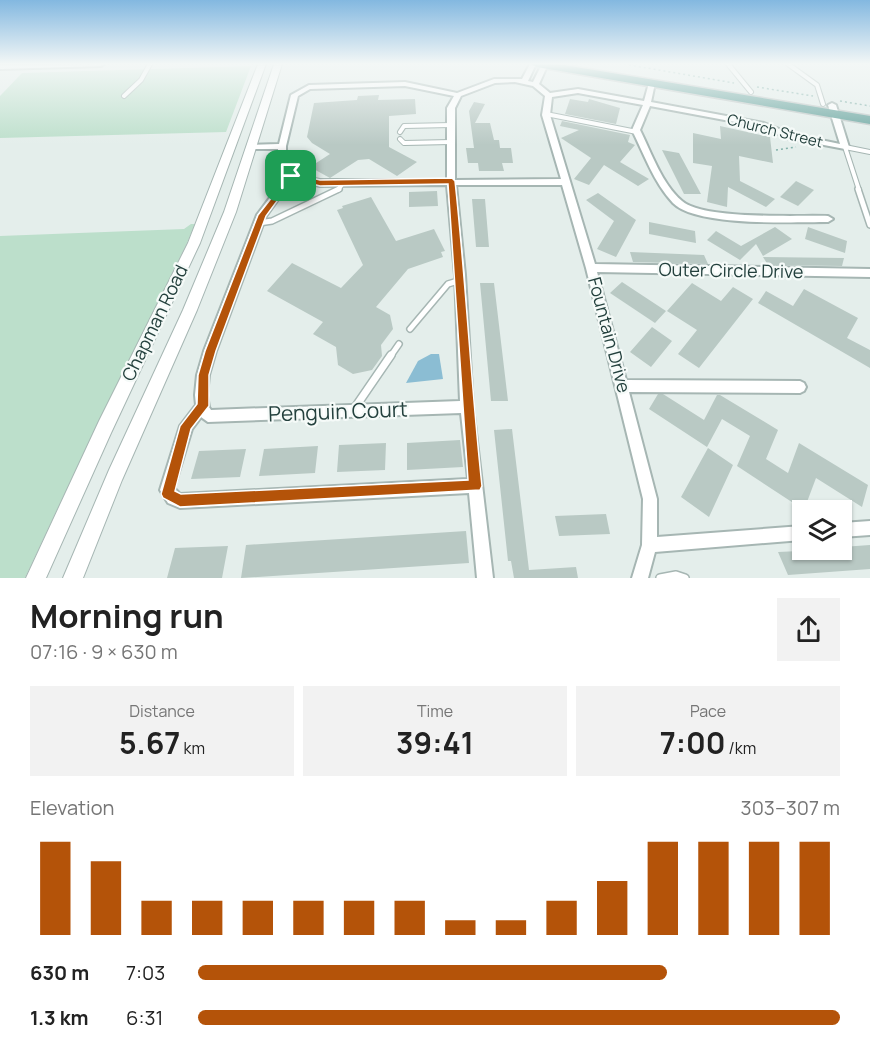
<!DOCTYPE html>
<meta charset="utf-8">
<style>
:root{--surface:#fff;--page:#f2f2f2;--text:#222;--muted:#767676;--accent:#b45309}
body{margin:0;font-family:Manrope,sans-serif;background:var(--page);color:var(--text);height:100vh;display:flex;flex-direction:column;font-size:22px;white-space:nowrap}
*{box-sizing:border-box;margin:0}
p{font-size:20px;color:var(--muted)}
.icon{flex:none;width:33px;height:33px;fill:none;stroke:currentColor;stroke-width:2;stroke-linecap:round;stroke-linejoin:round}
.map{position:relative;height:578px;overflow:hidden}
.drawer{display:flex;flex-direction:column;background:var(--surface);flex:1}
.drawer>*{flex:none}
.tools{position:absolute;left:792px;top:500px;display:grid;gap:12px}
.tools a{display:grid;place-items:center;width:60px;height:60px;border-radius:0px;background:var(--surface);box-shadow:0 2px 4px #0004;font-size:30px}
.pin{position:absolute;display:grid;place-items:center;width:51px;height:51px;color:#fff;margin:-26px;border-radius:12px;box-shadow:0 3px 9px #0006}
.round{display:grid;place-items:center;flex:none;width:63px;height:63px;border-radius:0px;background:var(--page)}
.summary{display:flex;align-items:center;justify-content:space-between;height:102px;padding:0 30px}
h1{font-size:33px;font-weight:700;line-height:45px}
.stats{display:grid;grid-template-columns:repeat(3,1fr);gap:9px;height:102px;padding:6px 30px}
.stats div{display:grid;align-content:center;border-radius:0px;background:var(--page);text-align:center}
.stats b{font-size:30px;font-weight:700}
.stats small{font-size:16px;font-weight:400}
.stats p{font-size:16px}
.chart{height:168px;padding:12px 30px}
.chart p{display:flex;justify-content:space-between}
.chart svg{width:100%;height:108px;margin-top:6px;stroke:var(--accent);stroke-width:6}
ul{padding:0 30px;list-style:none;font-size:20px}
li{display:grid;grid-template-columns:96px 72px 1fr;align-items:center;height:45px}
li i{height:15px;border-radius:8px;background:var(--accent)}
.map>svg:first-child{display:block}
.green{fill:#bcdfcb}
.water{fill:#8bbdd3}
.building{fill:#b9c9c4}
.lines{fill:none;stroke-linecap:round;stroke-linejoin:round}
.service-far2-casing{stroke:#a6b6b3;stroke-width:6}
.service-far1-casing{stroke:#a6b6b3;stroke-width:8}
.service-casing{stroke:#a6b6b3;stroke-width:10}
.minor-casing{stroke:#a6b6b3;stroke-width:4}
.tertiary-casing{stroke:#a6b6b3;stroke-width:2}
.primary-casing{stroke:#c1cac9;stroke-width:3}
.path{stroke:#84b2ab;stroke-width:1.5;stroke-dasharray:2 3;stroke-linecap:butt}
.service-far2{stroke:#fff;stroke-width:4}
.service-far1{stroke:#fff;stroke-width:5}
.service{stroke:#fff;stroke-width:7}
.minor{fill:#fff;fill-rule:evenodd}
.tertiary{fill:#fff;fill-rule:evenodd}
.primary{fill:#67a49e;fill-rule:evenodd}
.route{fill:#b45309;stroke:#fff;stroke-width:1.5;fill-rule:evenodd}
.labels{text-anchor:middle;stroke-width:4.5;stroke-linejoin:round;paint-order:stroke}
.far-street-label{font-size:15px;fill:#23403d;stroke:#f5faf8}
.street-label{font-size:18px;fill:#23403d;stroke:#f5faf8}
.near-street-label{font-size:21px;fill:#23403d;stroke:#f5faf8}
</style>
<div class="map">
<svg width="870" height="578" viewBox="0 0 870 578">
<rect width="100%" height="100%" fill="#e4eeeb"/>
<!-- green -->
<path class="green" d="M 251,66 L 226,132 L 0,138 L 0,96 L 22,73 Z
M 191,224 L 195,224 L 187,243 L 96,427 L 25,578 L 0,578 L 0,236 L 184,229 Z"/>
<!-- water -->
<path class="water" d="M 431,354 L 439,354 L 443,379 L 406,383 L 418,361 Z"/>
<!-- building -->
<path class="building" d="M 379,95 L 378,100 L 415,99 L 416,114 L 389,116 L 389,147 L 417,162 L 397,176 L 369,159 L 358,160 L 330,178 L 310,167 L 330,154 L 312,143 L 307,137 L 314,103 L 357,100 L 358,96 Z
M 570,99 L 588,102 L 589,99 L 620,108 L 616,124 L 565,114 Z
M 474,102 L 485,104 L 475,123 L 490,123 L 494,140 L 499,140 L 500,148 L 511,148 L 513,163 L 502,163 L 504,171 L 479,171 L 478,163 L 468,163 L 466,148 L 474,148 L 469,111 Z
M 562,121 L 630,135 L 628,142 L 635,145 L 620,162 L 649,179 L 638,186 L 604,165 L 589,185 L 574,179 L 591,158 L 561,138 L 579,130 L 560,126 Z
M 720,126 L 770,137 L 773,163 L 739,156 L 740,181 L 775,199 L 766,207 L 728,187 L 727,207 L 707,202 L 712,166 L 693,163 L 693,133 L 721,139 Z
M 662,150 L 679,153 L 701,194 L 684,194 Z
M 796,181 L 814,190 L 798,206 L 780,197 Z
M 437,191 L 438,206 L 409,207 L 409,192 Z
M 598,193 L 636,220 L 616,257 L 597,249 L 614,221 L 586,200 Z
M 371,197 L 396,241 L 434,229 L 445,251 L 441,252 L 443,257 L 408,269 L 376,307 L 390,315 L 393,329 L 381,345 L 382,356 L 372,370 L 353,374 L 338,365 L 336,347 L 313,334 L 323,322 L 267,291 L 292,263 L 341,288 L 363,265 L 337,210 L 343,208 L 342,206 Z
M 472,199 L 485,199 L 489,247 L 476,247 Z
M 649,222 L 695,231 L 696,243 L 649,234 Z
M 775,227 L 792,239 L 763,256 L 756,244 L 740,260 L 707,240 L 716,231 L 741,246 Z
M 808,227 L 847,241 L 845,253 L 805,239 Z
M 630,252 L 704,255 L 708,264 L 633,262 Z
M 763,257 L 844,258 L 842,266 L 768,265 Z
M 622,282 L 666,311 L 655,323 L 610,293 Z
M 480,283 L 494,283 L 508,401 L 491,401 Z
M 692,283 L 721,301 L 733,287 L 753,299 L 699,368 L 678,354 L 697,330 L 667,311 Z
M 804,289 L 858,318 L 847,338 L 870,350 L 870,368 L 758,303 L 766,291 L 793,306 Z
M 652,327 L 672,341 L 651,367 L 630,352 Z
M 658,394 L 663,394 L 704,420 L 717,395 L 720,395 L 778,430 L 766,459 L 788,473 L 799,443 L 868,485 L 862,507 L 816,478 L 804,510 L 737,466 L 750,436 L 722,419 L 707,447 L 649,409 Z
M 512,429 L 529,570 L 576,567 L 578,578 L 514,578 L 511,561 L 508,561 L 494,430 Z
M 460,440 L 463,467 L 407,470 L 407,443 Z
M 386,443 L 385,470 L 337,472 L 339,445 Z
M 318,446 L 315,473 L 259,476 L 264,449 Z
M 708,448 L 733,465 L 709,517 L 681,497 Z
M 246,449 L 240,477 L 191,479 L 199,451 Z
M 606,514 L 610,534 L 559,536 L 555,516 Z
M 466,531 L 469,563 L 241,578 L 246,545 Z
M 870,545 L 870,569 L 788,575 L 778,552 L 842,549 L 842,547 Z
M 228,546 L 222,578 L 167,578 L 175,548 Z"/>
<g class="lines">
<!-- service-far2 casing -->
<g class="service-far2-casing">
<path id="service-far2" d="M 728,64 L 751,92
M 788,64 L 817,85 L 823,104
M 124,96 L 141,80 L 150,64
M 546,114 L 637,132
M 400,132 L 404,126 L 451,125
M 400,139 L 404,143 L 451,142
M 338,190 L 343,183
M 859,190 L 845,147 L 870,152"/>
</g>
<!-- service-far1 casing -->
<g class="service-far1-casing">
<path id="service-far1" d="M 858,189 L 870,225
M 259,223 L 272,221 L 339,189
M 410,329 L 448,284 L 461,280
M 390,357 L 399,344"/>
</g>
<!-- service casing -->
<g class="service-casing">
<path id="service" d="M 354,409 L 391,355
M 660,578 L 676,575 L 685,578"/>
</g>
<!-- minor casing -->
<g class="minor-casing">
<path id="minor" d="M 104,64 L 101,66 L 0,69 L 0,65 Z
M 530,64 L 536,64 L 528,81 L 533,82 L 542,64 L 548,64 L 539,84 L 550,93 L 578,89 L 644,101 L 649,83 L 652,81 L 655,83 L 651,102 L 764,123 L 792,134 L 840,144 L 828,105 L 832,103 L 836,105 L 849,147 L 845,149 L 787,138 L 762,127 L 650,106 L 640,130 C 652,154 662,184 682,201 C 704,220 797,215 828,216 L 833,219 L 828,222 C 793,222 697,227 673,203 C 654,183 644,154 632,130 L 643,105 L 578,93 L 552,97 L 550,115 L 595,264 L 870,269 L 870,277 L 597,272 L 626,380 L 800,381 L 804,383 L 806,387 L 804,391 L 800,393 L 629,392 L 657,499 L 657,537 L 802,526 L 802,540 L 655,552 L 648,578 L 632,578 L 642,545 L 643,499 L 586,268 L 562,185 L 456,185 L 465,275 L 473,407 L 493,578 L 477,578 L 469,493 L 180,508 L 168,503 L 160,490 L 180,426 L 196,405 L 195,395 L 197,375 L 204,351 L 257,215 L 286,176 L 278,169 L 278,149 L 252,149 L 248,147 L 249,145 L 279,144 L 291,95 L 309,85 L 405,82 L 457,93 L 494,79 L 522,79 ZM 515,82 L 533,86 L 545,96 L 542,115 L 561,179 L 455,180 L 455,108 L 461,96 L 495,83 ZM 405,86 L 454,96 L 447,108 L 447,180 L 320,180 L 297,176 L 286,168 L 286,146 L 298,96 L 310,89 ZM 292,180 L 320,186 L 447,185 L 455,275 L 460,401 L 211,410 L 209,407 L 207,395 L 209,375 L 216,351 L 266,216 ZM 461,413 L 468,479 L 180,494 L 174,488 L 192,429 L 201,417 L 208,422 Z
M 870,521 L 870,535 L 842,537 L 842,523 Z"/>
</g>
<!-- tertiary casing -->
<g class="tertiary-casing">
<path id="tertiary" d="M 258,64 L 266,64 L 200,243 L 111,433 L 46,578 L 26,578 L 99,421 L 188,243 Z
M 274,64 L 282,64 L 236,212 L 197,310 L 122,480 L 83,578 L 63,578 L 109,470 L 183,310 L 224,212 Z"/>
</g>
<!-- primary casing -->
<g class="primary-casing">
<path id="primary" d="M 531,64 L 558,64 L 870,116 L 870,124 L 537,67 Z"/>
</g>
<!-- path -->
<path class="path" d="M 624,64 L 734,83
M 757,87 L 813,96
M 840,101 L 870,106
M 776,150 L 796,147"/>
<!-- service-far2 -->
<use href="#service-far2" class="service-far2"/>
<!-- service-far1 -->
<use href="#service-far1" class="service-far1"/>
<!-- service -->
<use href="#service" class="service"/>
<!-- minor -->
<use href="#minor" class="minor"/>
<!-- tertiary -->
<use href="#tertiary" class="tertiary"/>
<!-- primary -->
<use href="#primary" class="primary"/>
</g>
<!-- sky -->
<linearGradient id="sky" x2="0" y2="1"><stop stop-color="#83b8e0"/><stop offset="0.44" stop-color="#f3f7f6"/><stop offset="1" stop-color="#f3f7f6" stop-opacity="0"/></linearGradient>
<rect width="870" height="145" fill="url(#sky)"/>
<!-- route -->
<path class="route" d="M 291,173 L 320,180 L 452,178 L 455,181 C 466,282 471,384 482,486 L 480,490 L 180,507 L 163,498 L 161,494 L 180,426 L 197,404 L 198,375 L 205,351 L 258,215 ZM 293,179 L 320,186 L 448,184 L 468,480 L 181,494 L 175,491 L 191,429 L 209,406 L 209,375 L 216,351 L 266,216 Z"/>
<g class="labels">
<!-- far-street labels -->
<g class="far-street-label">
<text transform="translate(775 131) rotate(14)" y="5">Church Street</text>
</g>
<!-- street labels -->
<g class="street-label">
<text transform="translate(731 271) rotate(1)" y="6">Outer Circle Drive</text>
<text transform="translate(155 323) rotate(-64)" y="6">Chapman Road</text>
<text transform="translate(609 335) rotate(75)" y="6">Fountain Drive</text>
</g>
<!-- near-street labels -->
<g class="near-street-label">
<text transform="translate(338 412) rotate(-2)" y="7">Penguin Court</text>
</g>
</g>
</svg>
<div class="tools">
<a><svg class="icon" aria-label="layers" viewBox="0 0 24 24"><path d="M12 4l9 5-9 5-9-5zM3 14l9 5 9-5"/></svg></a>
</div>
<div class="pin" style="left:291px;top:176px;background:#1e9e55"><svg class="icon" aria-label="arrive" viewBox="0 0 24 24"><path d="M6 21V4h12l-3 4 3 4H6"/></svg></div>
</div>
<section class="drawer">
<div class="summary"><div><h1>Morning run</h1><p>07:16 · 9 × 630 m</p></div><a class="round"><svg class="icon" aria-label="share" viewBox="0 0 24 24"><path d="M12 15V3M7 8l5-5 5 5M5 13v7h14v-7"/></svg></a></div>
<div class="stats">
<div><p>Distance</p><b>5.67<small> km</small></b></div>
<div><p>Time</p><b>39:41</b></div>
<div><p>Pace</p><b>7:00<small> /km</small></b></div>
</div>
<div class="chart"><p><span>Elevation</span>303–307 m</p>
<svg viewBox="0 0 160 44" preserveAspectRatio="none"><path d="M5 44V6M15 44V14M25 44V30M35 44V30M45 44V30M55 44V30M65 44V30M75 44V30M85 44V38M95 44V38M105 44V30M115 44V22M125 44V6M135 44V6M145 44V6M155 44V6"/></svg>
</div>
<ul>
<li><b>630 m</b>7:03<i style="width:73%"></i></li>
<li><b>1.3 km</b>6:31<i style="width:100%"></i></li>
</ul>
</section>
